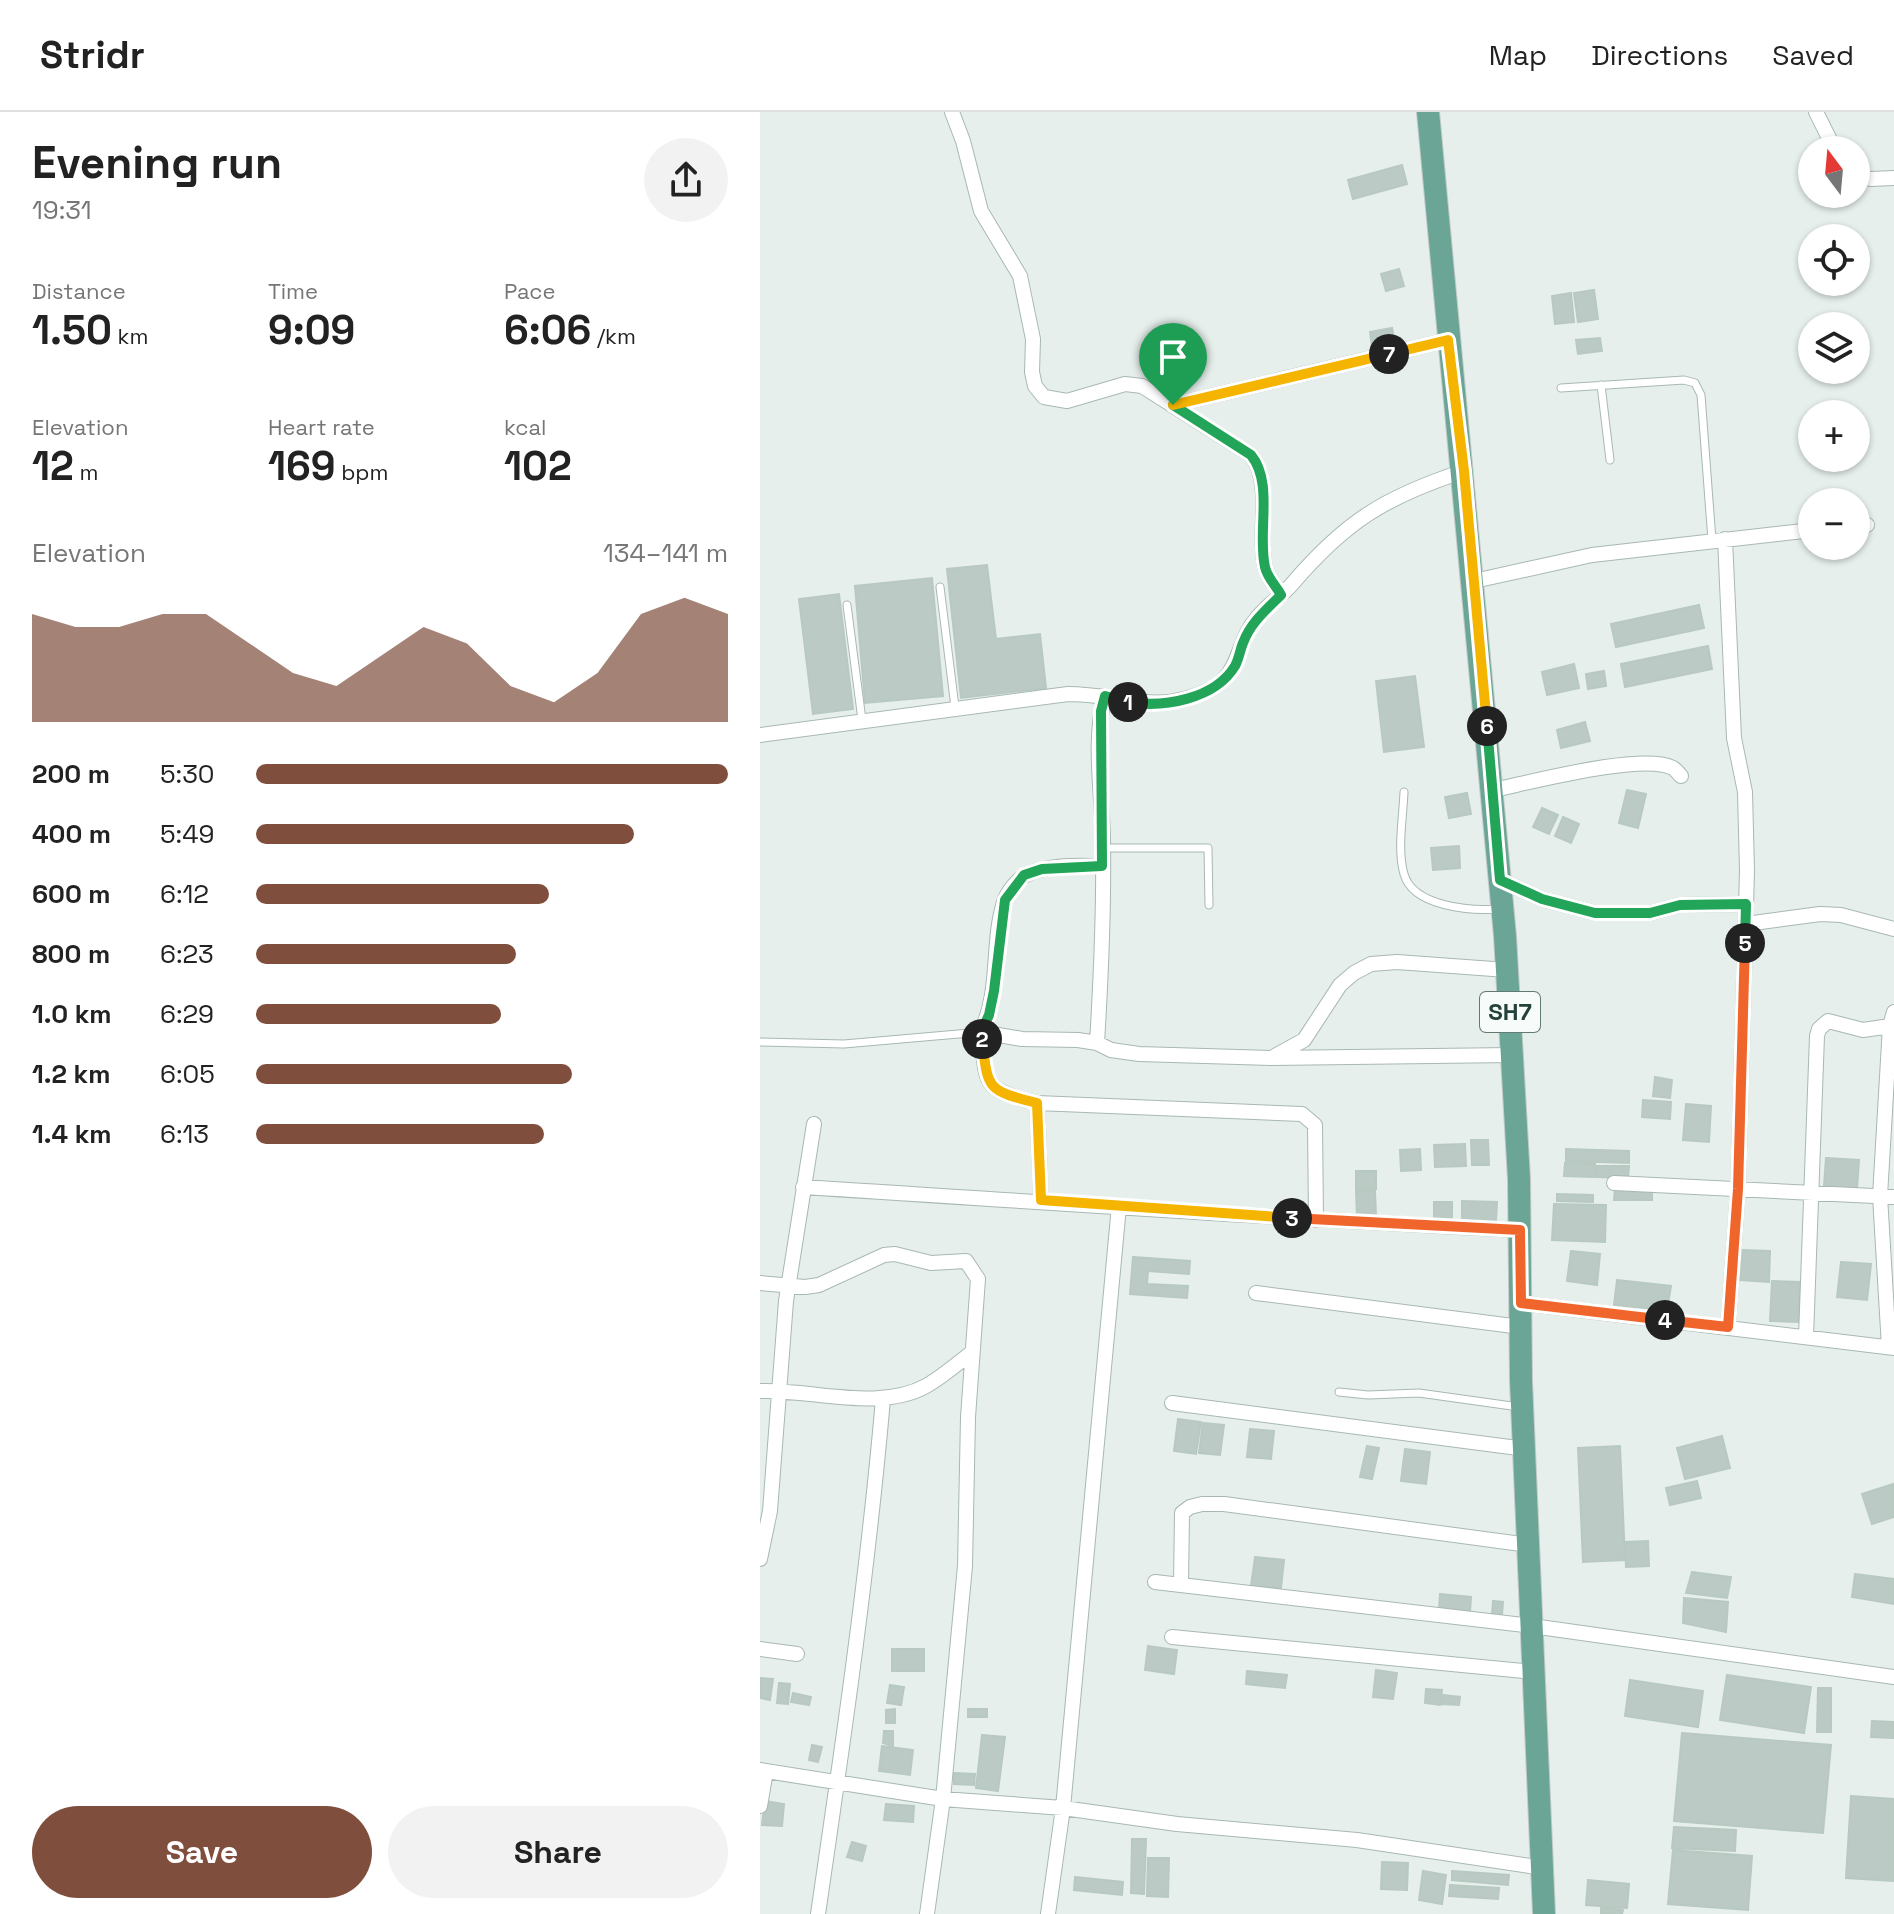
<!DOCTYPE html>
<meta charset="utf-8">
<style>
:root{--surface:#fff;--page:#f2f2f2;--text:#222;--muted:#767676;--line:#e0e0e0;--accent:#804e3d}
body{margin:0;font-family:"Space Grotesk",sans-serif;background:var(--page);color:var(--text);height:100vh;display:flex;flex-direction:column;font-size:30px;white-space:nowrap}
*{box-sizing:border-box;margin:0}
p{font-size:26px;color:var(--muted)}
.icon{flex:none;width:44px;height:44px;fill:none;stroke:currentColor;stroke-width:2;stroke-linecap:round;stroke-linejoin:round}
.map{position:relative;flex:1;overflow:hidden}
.details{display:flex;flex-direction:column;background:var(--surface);width:760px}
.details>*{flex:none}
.needle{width:52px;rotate:344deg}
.fabs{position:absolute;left:1038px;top:24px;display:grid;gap:16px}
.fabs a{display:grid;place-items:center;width:72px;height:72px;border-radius:50%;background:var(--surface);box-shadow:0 2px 6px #0004;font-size:40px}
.pin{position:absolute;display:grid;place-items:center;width:68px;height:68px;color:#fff;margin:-82px -34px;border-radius:50% 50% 50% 0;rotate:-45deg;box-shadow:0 0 8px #0007}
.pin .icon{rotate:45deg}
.km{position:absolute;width:40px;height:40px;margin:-20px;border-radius:50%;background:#222;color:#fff;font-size:22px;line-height:40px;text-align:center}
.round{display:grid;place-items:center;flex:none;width:84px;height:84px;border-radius:42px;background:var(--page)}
.summary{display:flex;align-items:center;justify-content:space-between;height:136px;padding:0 32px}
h1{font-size:44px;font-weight:700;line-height:60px}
.stats{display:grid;grid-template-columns:repeat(3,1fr);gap:12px;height:136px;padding:8px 32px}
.stats div{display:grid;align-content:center}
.stats b{font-size:40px;font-weight:700}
.stats small{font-size:22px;font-weight:400}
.stats p{font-size:22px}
.chart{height:224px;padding:16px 32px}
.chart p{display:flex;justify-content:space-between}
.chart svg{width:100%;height:144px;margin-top:8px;fill:var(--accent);opacity:.7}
.cta{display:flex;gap:16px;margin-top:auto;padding:16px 32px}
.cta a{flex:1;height:92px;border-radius:48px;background:var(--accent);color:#fff;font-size:32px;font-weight:700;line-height:92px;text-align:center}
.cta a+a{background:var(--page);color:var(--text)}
ul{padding:0 32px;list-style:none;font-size:26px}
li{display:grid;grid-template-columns:128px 96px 1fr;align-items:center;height:60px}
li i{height:20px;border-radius:10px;background:var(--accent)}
header{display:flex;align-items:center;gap:48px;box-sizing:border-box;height:112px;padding:0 40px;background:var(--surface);border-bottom:2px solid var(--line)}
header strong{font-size:38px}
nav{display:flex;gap:44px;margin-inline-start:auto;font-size:28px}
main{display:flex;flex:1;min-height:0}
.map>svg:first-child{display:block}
.building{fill:#bbcac4;stroke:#b8c9c2;stroke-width:2}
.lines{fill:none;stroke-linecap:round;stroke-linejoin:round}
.service-casing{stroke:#a8b8b2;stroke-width:9}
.minor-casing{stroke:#a8b8b2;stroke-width:16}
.primary-casing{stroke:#c2cac8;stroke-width:24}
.service{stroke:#fff;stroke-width:7}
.minor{stroke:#fff;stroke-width:14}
.primary{stroke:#6aa596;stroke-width:22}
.split-1-casing{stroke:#fff;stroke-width:16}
.split-2-casing{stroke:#fff;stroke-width:16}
.split-3-casing{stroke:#fff;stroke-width:16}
.split-4-casing{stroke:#fff;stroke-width:16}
.split-5-casing{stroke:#fff;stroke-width:16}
.split-6-casing{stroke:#fff;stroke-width:16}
.split-7-casing{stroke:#fff;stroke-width:16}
.split-8-casing{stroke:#fff;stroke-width:16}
.split-1{stroke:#22a559;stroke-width:10}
.split-2{stroke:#22a559;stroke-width:10}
.split-3{stroke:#f5b400;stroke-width:10}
.split-4{stroke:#f0652b;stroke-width:10}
.split-5{stroke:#f0652b;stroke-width:10}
.split-6{stroke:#22a559;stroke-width:10}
.split-7{stroke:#f5b400;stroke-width:10}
.split-8{stroke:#f5b400;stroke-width:10}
.labels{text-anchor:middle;stroke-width:8;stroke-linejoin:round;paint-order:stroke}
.shield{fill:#f7fbf9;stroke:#637a73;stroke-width:2}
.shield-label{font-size:24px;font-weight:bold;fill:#24423a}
</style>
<header>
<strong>Stridr</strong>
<nav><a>Map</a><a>Directions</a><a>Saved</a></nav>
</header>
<main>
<section class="details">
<div class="summary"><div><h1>Evening run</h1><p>19:31</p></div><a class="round"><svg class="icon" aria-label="share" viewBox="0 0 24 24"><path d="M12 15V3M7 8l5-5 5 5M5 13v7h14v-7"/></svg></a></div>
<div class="stats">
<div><p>Distance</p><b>1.50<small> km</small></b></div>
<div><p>Time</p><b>9:09</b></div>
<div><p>Pace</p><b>6:06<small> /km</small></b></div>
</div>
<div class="stats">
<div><p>Elevation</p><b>12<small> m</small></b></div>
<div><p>Heart rate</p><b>169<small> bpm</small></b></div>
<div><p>kcal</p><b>102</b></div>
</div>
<div class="chart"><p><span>Elevation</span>134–141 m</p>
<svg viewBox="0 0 160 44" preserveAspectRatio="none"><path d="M0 44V11L10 15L20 15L30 11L40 11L50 20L60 29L70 33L80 24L90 15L100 20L110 33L120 38L130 29L140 11L150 6L160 11V44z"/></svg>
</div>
<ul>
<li><b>200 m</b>5:30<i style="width:100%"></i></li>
<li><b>400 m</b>5:49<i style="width:80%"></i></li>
<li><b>600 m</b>6:12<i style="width:62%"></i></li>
<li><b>800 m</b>6:23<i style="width:55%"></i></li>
<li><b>1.0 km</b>6:29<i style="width:52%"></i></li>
<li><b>1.2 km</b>6:05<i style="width:67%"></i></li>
<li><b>1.4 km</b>6:13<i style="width:61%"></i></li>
</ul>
<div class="cta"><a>Save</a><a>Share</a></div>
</section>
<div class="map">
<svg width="1134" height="1802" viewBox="0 0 1134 1802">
<rect width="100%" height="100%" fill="#e6efeb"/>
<!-- building -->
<path class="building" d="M 642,53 L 647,72 L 593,87 L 588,68 Z
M 639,157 L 644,174 L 626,179 L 621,162 Z
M 834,178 L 838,207 L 818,210 L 814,181 Z
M 811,181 L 814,210 L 795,212 L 792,184 Z
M 632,216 L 635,231 L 612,235 L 610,220 Z
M 840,226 L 842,239 L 818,242 L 816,228 Z
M 227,453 L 236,527 L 280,522 L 286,576 L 201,586 L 187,457 Z
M 172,466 L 183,584 L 105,591 L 95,474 Z
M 79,482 L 93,597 L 53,602 L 39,487 Z
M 939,493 L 944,516 L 856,535 L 851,512 Z
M 948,534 L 952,557 L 865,575 L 861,552 Z
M 814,552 L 819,576 L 787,583 L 782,560 Z
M 844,559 L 846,574 L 828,577 L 826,562 Z
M 655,564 L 664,635 L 624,640 L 616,569 Z
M 825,610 L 830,629 L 801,636 L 797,618 Z
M 867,678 L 886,682 L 878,716 L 859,711 Z
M 707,681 L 711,702 L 689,706 L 685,685 Z
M 782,696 L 798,703 L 789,722 L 773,715 Z
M 803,705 L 819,712 L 811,731 L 795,724 Z
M 699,734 L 700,756 L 673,758 L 671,736 Z
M 895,965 L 912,968 L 910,986 L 893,984 Z
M 883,988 L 911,990 L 910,1007 L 882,1005 Z
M 926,992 L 951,994 L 949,1030 L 923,1028 Z
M 711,1028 L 728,1028 L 729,1053 L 712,1053 Z
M 705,1032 L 706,1054 L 675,1055 L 674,1033 Z
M 660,1037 L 661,1058 L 641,1059 L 640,1038 Z
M 806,1037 L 869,1039 L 869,1051 L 806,1049 Z
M 1066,1046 L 1099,1048 L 1097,1077 L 1064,1074 Z
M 805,1051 L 835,1052 L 835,1065 L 804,1064 Z
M 837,1054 L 869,1054 L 868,1066 L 837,1065 Z
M 596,1059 L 616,1059 L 616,1077 L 596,1077 Z
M 855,1076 L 892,1077 L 892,1088 L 854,1088 Z
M 596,1079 L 615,1079 L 616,1104 L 597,1105 Z
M 797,1082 L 833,1083 L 833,1090 L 797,1089 Z
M 702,1089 L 737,1090 L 736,1108 L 702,1108 Z
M 674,1090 L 692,1090 L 692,1106 L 674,1106 Z
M 794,1092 L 846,1093 L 845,1130 L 792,1128 Z
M 981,1138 L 1010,1139 L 1009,1170 L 980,1168 Z
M 811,1139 L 840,1142 L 837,1173 L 807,1169 Z
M 373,1145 L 430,1149 L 429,1162 L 388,1159 L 387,1172 L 428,1174 L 427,1186 L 370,1182 Z
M 1081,1150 L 1111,1152 L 1107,1188 L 1077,1185 Z
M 857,1168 L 911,1174 L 907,1198 L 854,1193 Z
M 1012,1169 L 1040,1170 L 1038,1210 L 1010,1209 Z
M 418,1307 L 441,1310 L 436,1342 L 414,1339 Z
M 443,1311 L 464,1313 L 460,1343 L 439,1341 Z
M 490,1317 L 514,1319 L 511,1347 L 487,1345 Z
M 962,1324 L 970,1356 L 925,1367 L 917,1336 Z
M 607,1334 L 619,1336 L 612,1367 L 600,1365 Z
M 860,1334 L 865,1448 L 823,1450 L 818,1336 Z
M 645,1337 L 670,1340 L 666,1372 L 641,1369 Z
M 937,1369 L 941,1386 L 910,1393 L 906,1376 Z
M 1133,1372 L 1134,1405 L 1112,1412 L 1102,1382 Z
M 888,1429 L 889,1454 L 866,1455 L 865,1430 Z
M 495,1445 L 524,1448 L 521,1476 L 491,1474 Z
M 932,1460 L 971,1465 L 967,1486 L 926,1481 Z
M 1095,1462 L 1134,1467 L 1134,1492 L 1092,1485 Z
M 680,1482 L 711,1485 L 710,1500 L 679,1497 Z
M 924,1486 L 968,1490 L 966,1520 L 923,1511 Z
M 733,1489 L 743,1490 L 742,1503 L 732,1502 Z
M 388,1534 L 417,1538 L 414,1562 L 385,1558 Z
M 132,1537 L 164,1537 L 164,1559 L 132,1559 Z
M 616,1558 L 637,1561 L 633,1587 L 613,1585 Z
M 487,1559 L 527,1563 L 525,1576 L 486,1572 Z
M 967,1563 L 1051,1575 L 1044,1621 L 960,1608 Z
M 0,1566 L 13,1567 L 10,1588 L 0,1586 Z
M 870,1568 L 943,1579 L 938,1615 L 865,1604 Z
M 19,1571 L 30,1572 L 28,1592 L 17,1591 Z
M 130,1573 L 144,1575 L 141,1593 L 127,1591 Z
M 1058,1576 L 1071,1576 L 1071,1620 L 1057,1620 Z
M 666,1577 L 682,1578 L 680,1593 L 665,1591 Z
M 33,1581 L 51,1585 L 49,1593 L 31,1590 Z
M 683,1583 L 700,1585 L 699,1593 L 682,1592 Z
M 135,1597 L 135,1611 L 126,1611 L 126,1598 Z
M 208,1597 L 227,1597 L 227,1605 L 208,1605 Z
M 1112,1609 L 1134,1610 L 1134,1626 L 1111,1625 Z
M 124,1619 L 133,1619 L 133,1634 L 123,1631 Z
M 922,1621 L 1071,1633 L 1063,1721 L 914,1709 Z
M 222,1623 L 245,1625 L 238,1679 L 216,1676 Z
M 52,1633 L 62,1635 L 58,1650 L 49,1648 Z
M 122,1634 L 153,1638 L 150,1663 L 119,1659 Z
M 194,1661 L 215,1662 L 214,1673 L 194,1672 Z
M 1091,1684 L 1134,1687 L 1134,1769 L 1086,1766 Z
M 5,1689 L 24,1692 L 22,1714 L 2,1713 Z
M 126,1692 L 154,1694 L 153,1710 L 124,1708 Z
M 914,1715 L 976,1718 L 975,1739 L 912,1736 Z
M 372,1727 L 386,1727 L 384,1782 L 371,1781 Z
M 92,1730 L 106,1734 L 102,1749 L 87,1745 Z
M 913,1738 L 992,1744 L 988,1798 L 908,1792 Z
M 388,1746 L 409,1746 L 408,1785 L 387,1784 Z
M 622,1750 L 648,1751 L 647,1778 L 621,1777 Z
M 663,1759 L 686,1763 L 682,1792 L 659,1788 Z
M 692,1759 L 749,1763 L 748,1773 L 692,1768 Z
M 315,1765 L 363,1770 L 362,1783 L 314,1778 Z
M 828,1768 L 869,1772 L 867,1796 L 826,1793 Z
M 690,1773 L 739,1776 L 738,1787 L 689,1784 Z
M 841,1796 L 863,1798 L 862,1802 L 841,1802 Z"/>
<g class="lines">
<!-- service casing -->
<g class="service-casing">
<path id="service" d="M 841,273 L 850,348
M 801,276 L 924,268 L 935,271 L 941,283 L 952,428
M 180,475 L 195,595
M 87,493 L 102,608
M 644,680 C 643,706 637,738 644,762 C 653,795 711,799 738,797
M 343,736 L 448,736 L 449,793
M 0,930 L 84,932 L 221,920
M 579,1280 L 608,1283 L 659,1281 L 759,1295"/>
</g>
<!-- minor casing -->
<g class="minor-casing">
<path id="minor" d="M 192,0 L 203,29 L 221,99 L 260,164 L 273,227 L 272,260 L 275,274 L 284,285 L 307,289 L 365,272 L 382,274 L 491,343 C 513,371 497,420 505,455 C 507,465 516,474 521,483
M 1056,0 L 1075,38
M 1096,64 L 1111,67 L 1134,66
M 413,293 L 688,228
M 1096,414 L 1107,413
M 965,427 L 974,626 L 985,680 L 987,759 L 978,1077 L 968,1215
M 714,469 L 832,443 L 1052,418
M 0,623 L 308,582 C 359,582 396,603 447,579 C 482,563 475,531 497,506 C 507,493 522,484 532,472 C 586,409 625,385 704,359
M 733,678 C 768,671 883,640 913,656 C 914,656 920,663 921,664
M 740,768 L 782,787 L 835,801 L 890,801 L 920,793 L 986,792
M 986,812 L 1060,802 L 1081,803 L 1134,817
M 221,920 C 241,877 231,832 244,790 C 247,780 258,766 268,762 C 290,752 318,754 342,754
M 337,931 C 341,865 344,799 343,732 C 343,685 332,630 345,584
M 515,944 L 544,928 L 580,873 L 594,861 L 611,852 L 637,850 L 747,858
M 277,991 L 281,1088
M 854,1071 L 1134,1085
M 43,1075 C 282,1090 521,1107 760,1118
M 556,1108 L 555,1013 L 542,1002 L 277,991 C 221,977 227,974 221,920 L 262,927 L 318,928 L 337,931 L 351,938 L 379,942 L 511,946 L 752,943
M 0,1171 L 45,1175 L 59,1173 L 124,1143 L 135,1142 L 171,1151 L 206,1149 L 218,1167 L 208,1305 L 205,1454 L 183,1687 L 167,1802
M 496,1181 L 761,1215
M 761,1191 L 1134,1236
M 1046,1225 L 1057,924 L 1059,917 L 1068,909 L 1103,918 L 1130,914
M 1129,1235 L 1120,1084 L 1130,914 L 1134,900
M 0,1279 C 52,1277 119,1300 166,1274 C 182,1265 197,1252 211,1241
M 412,1291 L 766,1337
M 0,1447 L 10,1399 L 26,1189 L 54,1012
M 395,1470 L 772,1514 L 1134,1565
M 421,1473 L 422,1401 L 430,1395 L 442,1392 L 464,1392 L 769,1433
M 412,1525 L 774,1560
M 0,1537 L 37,1542
M 0,1658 L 183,1687 L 303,1696 L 417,1712 L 597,1728 L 783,1756
M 0,1694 L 6,1659
M 58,1802 C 83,1631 108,1460 123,1287
M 288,1802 L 303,1696 L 359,1094"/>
</g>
<!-- primary casing -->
<g class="primary-casing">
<path id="primary" d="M 668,0 L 745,824 L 759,1067 L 761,1269 L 784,1802"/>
</g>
<!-- service -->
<use href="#service" class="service"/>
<!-- minor -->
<use href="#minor" class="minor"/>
<!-- primary -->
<use href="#primary" class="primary"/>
</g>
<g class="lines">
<!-- split-1 casing -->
<g class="split-1-casing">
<path id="split-1" d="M 368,590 C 404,596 455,587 475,554 C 479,547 480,538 483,531 C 491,510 506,498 521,483 C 516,474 507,465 505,455 C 497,420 514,371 491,343 L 413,293"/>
</g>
<!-- split-2 casing -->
<g class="split-2-casing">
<path id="split-2" d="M 222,927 L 221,920 L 229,903 L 234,879 L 245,788 L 264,763 L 282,757 L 342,754 L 341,599 L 345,584 L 368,590"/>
</g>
<!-- split-3 casing -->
<g class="split-3-casing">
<path id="split-3" d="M 222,927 C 228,978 226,978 277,991 L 281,1088 L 532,1106"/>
</g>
<!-- split-4 casing -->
<g class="split-4-casing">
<path id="split-4" d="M 532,1106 L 760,1118 L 761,1191 L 905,1208"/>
</g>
<!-- split-5 casing -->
<g class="split-5-casing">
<path id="split-5" d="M 905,1208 L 968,1215 L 978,1077 L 985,831"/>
</g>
<!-- split-6 casing -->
<g class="split-6-casing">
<path id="split-6" d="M 727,614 L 740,768 L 782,787 L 835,801 L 890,801 L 920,793 L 986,792 L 985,831"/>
</g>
<!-- split-7 casing -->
<g class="split-7-casing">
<path id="split-7" d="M 629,242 L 688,228 L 704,359 L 727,614"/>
</g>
<!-- split-8 casing -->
<g class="split-8-casing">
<path id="split-8" d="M 413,293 L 629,242"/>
</g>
<!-- split-1 -->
<use href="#split-1" class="split-1"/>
<!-- split-2 -->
<use href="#split-2" class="split-2"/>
<!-- split-3 -->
<use href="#split-3" class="split-3"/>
<!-- split-4 -->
<use href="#split-4" class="split-4"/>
<!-- split-5 -->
<use href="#split-5" class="split-5"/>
<!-- split-6 -->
<use href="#split-6" class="split-6"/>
<!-- split-7 -->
<use href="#split-7" class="split-7"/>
<!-- split-8 -->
<use href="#split-8" class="split-8"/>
</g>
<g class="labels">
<!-- shield labels -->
<rect class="shield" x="720" y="880" width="60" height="40" rx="6"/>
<g class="shield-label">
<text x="750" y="908">SH7</text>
</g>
</g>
</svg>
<div class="fabs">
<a><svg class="needle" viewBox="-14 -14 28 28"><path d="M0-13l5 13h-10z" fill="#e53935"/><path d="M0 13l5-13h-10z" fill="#767676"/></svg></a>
<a><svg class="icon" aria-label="locate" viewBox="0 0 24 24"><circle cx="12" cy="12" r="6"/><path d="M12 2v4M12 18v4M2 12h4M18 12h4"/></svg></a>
<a><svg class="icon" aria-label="layers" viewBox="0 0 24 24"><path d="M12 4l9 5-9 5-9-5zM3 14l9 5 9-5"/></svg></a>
<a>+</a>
<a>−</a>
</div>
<div class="pin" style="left:413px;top:293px;background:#1e9e55"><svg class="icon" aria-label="arrive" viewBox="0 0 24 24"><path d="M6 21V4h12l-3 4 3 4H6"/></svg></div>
<b class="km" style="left:368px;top:590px">1</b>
<b class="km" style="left:222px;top:927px">2</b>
<b class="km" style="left:532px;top:1106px">3</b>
<b class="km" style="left:905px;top:1208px">4</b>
<b class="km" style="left:985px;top:831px">5</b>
<b class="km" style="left:727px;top:614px">6</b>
<b class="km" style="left:629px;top:242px">7</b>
</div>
</main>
